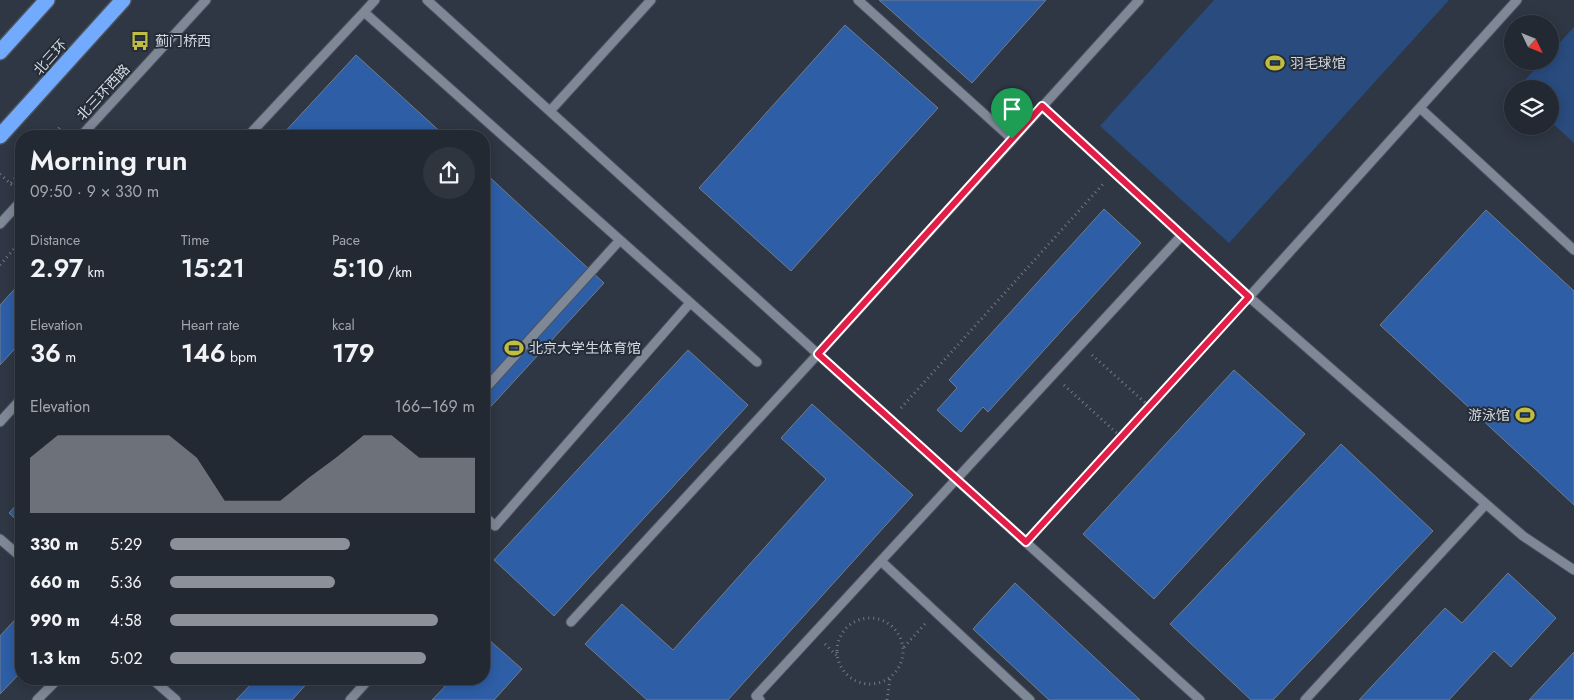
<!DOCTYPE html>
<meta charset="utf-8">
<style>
:root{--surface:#232933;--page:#2f353f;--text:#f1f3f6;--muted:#a3a6ac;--line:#40454e;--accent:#8c9099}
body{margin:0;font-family:Jost,"Noto Sans SC",sans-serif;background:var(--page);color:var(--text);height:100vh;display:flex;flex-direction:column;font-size:19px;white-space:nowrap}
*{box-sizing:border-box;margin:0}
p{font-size:16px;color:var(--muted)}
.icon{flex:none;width:28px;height:28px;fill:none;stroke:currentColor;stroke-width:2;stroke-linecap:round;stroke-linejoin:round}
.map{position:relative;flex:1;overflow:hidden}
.side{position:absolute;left:15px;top:130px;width:475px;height:555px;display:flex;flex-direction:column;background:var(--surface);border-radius:20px;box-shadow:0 2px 12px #0003,0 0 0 1px var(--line)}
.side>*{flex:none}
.needle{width:32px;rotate:133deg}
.fabs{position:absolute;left:1504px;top:15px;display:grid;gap:10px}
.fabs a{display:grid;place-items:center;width:55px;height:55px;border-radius:50%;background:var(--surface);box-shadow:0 2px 12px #0003,0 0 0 1px var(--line);font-size:25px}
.pin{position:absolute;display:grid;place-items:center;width:42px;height:42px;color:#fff;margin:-51px -21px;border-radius:50% 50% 50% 0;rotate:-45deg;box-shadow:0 0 5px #0007}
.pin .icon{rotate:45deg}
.round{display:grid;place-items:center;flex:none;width:52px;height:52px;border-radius:26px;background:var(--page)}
.summary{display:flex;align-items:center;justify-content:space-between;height:85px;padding:0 15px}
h1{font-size:28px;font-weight:600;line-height:38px}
.figures{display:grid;grid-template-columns:repeat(3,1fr);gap:8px;height:85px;padding:5px 15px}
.figures div{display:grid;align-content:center}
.figures b{font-size:25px;font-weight:600}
.figures small{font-size:14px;font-weight:400}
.figures p{font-size:14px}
.chart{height:140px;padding:10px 15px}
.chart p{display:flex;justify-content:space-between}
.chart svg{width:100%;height:90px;margin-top:5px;fill:var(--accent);opacity:.7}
ul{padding:0 15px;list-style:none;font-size:16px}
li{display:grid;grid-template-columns:80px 60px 1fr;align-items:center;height:38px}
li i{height:12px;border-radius:6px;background:var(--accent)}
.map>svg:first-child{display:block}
.green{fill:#294b7e}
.building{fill:#2d5ea6;stroke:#737c8a}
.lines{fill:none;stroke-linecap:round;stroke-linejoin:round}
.minor-casing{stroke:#4c525d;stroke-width:11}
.highway-casing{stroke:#4c525d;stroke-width:18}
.path{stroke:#737984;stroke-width:3;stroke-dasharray:1 4;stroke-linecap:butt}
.minor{stroke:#7f8897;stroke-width:9}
.highway{stroke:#72aafe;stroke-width:15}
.route-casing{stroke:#fff;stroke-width:10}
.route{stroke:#e11d48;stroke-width:6}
.labels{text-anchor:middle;stroke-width:4;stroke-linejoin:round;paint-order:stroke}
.poi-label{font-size:14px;fill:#d3d8e0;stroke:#252d39;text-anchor:start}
.street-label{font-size:14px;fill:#d3d8e0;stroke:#252d39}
</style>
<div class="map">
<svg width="1574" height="700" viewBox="0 0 1574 700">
<rect width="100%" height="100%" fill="#2f3744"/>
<!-- green -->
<path class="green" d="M 1214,0 L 1449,0 L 1229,243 L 1100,126 Z
M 1574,27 L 1574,143 L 1550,121 L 1550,89 L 1517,89 L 1542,61 L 1550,61 L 1550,53 Z"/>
<!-- building -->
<path class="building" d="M 879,0 L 1046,0 L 972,83 Z
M 845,25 L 938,108 L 791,271 L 699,188 Z
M 356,55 L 445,136 L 281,136 Z
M 484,172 L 604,283 L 484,414 Z
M 1104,209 L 1141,243 L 988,412 L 983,407 L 961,432 L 937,410 L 957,388 L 949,380 Z
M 1486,210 L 1574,291 L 1574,505 L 1380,325 Z
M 21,282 L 21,342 L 0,365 L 0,305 Z
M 688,350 L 748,405 L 554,616 L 494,560 Z
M 1234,370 L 1305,434 L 1154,599 L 1083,534 Z
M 812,404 L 913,495 L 728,700 L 647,700 L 585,644 L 622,604 L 673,650 L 826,479 L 781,438 Z
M 1341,444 L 1433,531 L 1273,700 L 1251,700 L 1170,624 Z
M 21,500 L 21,524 L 9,513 Z
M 1508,573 L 1556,618 L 1511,667 L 1494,651 L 1449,700 L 1359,700 L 1445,608 L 1462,623 Z
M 1015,583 L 1140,700 L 1049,700 L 973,629 Z
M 21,613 L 21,672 L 0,694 L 0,636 Z
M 488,639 L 522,669 L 494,700 L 432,700 L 452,679 L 484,679 L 484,644 Z
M 1574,652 L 1574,700 L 1529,700 Z
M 256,679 L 311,679 L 292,700 L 236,700 Z"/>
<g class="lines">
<!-- minor casing -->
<g class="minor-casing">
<path id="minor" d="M 427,0 L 1200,700
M 858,0 L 1012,139
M 364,12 L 375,0
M 1042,106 L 1249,297 L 1486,504 L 1523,536 L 1574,570
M 1420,108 L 1574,250
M 550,111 L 651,0
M 81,136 L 206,0
M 248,136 L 364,12 L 757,362
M 0,224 L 21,201
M 1249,297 L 1517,0
M 484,390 L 620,240
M 0,422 L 21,399
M 484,516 L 495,526 L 690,303
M 0,539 L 21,557
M 882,562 L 1030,700
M 571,622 L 818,354 L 1139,0
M 152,679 L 176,700
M 37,700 L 58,679
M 350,700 L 369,679
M 760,700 L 756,696 L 1182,235
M 1305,700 L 1486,504"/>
</g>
<!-- highway casing -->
<g class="highway-casing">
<path id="highway" d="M 0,52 L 47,0
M 0,136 L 123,0"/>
</g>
<!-- path -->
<path class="path" d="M 52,136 L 62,125
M 116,136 L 118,134
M 0,174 L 14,187
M 11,183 L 21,171
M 0,265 L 21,241
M 1092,355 L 1149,406
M 1064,385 L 1121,437
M 901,408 L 1103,184
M 1036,531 L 1239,308
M837 651a33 33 0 1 1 66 0a33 33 0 1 1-66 0Z
M 825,644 L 837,656
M 904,647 L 925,624
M 887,700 L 890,679"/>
<!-- minor -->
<use href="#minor" class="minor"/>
<!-- highway -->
<use href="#highway" class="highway"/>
</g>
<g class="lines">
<!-- route casing -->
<g class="route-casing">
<path id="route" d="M 1042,106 L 1249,297 L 1026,542 L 818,354 Z"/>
</g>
<!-- route -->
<use href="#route" class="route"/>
</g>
<!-- icons -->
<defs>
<g id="bus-bare" transform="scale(1.5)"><path d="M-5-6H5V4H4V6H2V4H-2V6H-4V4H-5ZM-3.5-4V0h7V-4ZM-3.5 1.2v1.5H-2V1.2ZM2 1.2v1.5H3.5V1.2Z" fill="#c0be40" stroke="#252d39" stroke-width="2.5" paint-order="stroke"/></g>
<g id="stadium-bare" transform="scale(1.5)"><path d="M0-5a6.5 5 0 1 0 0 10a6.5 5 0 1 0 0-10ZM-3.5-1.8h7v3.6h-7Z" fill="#c0be40" stroke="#252d39" stroke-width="2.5" paint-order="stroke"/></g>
</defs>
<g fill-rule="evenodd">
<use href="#bus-bare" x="140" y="41"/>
<use href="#stadium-bare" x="1275" y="63"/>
<use href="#stadium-bare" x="514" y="348"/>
<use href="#stadium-bare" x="1525" y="415"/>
</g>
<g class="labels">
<!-- poi labels -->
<g class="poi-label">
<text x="155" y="46">蓟门桥西</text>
<text x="1290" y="68">羽毛球馆</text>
<text x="529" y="353">北京大学生体育馆</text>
<text x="1510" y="420" text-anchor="end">游泳馆</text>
</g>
<!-- street labels -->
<g class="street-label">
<text transform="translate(50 57) rotate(-48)" y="5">北三环</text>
<text transform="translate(103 92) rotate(-47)" y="5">北三环西路</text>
</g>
</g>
</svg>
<div class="fabs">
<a><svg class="needle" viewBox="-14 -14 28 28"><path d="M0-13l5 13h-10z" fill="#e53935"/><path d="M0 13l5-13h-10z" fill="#a3a6ac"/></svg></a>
<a><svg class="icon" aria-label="layers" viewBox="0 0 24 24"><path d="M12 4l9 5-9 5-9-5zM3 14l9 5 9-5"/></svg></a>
</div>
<div class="pin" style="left:1012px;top:139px;background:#1e9e55"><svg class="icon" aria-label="arrive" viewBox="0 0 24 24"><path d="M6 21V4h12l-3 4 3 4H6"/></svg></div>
<section class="side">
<div class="summary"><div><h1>Morning run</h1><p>09:50 · 9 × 330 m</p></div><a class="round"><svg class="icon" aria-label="share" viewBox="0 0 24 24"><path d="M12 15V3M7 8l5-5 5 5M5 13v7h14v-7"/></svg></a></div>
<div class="figures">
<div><p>Distance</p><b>2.97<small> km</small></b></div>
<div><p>Time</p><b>15:21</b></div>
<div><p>Pace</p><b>5:10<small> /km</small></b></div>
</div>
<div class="figures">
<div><p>Elevation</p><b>36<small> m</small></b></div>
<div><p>Heart rate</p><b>146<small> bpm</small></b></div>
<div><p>kcal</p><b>179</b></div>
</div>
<div class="chart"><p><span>Elevation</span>166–169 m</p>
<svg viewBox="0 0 160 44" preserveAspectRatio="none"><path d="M0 44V17L10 6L20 6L30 6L40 6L50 6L60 17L70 38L80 38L90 38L100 27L110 17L120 6L130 6L140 17L150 17L160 17V44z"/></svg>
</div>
<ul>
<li><b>330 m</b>5:29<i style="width:59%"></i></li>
<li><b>660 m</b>5:36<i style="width:54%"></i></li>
<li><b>990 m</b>4:58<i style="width:88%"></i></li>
<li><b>1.3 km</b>5:02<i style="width:84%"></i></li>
</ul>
</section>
</div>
